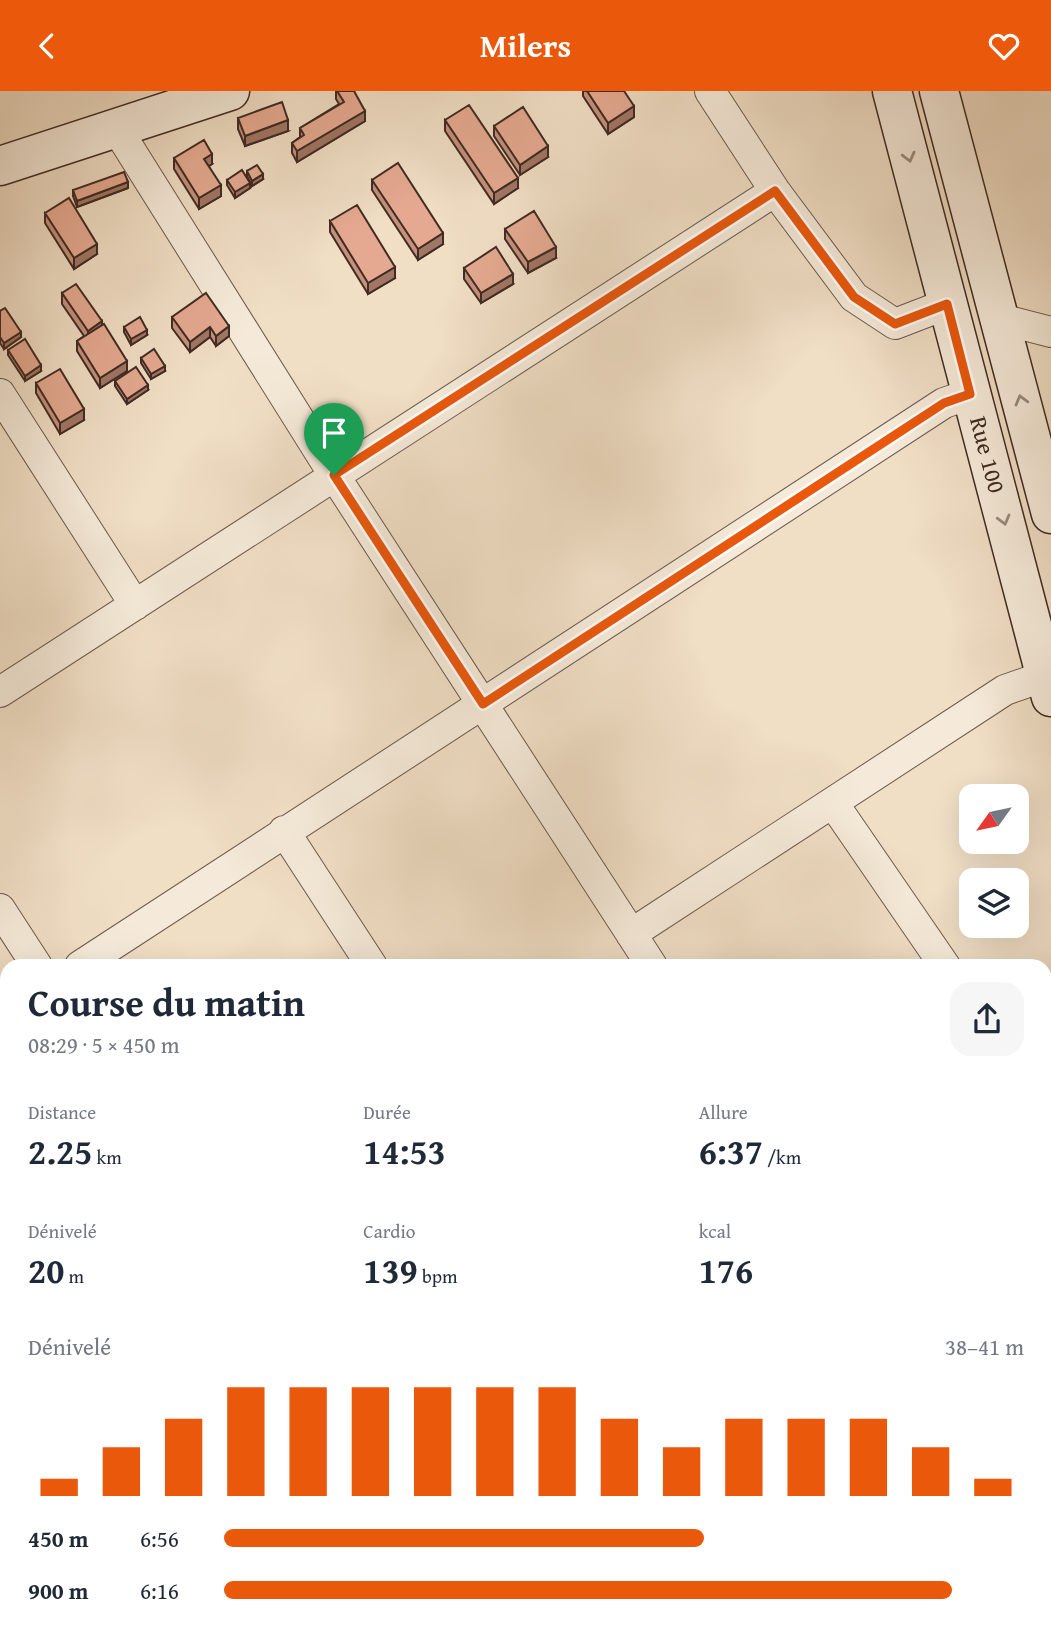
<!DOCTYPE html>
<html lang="fr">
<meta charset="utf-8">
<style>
:root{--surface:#fff;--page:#f6f6f7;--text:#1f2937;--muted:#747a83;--accent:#ea580c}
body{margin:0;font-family:"Gentium Book Plus",serif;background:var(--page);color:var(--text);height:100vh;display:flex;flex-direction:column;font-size:26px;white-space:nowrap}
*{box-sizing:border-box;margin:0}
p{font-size:23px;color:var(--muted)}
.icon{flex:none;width:38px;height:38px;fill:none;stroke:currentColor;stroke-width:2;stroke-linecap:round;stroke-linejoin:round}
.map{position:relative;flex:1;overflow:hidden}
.drawer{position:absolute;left:0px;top:868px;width:1052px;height:672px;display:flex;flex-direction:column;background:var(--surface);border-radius:21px 21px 0 0;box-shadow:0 7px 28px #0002}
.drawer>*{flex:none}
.needle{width:46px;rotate:237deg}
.tools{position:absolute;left:959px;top:693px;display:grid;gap:14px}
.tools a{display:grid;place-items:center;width:70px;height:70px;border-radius:14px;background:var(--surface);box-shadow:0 7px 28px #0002;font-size:35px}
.pin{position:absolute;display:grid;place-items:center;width:60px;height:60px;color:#fff;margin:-72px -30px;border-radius:50% 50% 50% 0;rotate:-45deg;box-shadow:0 0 7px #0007}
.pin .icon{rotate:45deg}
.round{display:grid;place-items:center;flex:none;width:74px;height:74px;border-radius:21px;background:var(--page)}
.summary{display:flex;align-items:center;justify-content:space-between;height:119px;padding:0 28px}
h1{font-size:38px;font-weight:700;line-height:52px}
.figures{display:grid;grid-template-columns:repeat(3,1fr);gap:10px;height:119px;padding:7px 28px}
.figures div{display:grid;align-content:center}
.figures b{font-size:35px;font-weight:700}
.figures small{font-size:19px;font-weight:400}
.figures p{font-size:19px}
.chart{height:196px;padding:14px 28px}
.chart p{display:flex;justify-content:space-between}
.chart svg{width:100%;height:126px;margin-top:7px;stroke:var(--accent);stroke-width:6}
ul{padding:0 28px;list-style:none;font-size:23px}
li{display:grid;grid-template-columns:112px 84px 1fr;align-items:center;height:52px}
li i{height:18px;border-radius:9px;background:var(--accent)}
header{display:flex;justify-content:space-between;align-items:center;height:91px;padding:0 28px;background:var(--accent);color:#fff;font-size:32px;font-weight:700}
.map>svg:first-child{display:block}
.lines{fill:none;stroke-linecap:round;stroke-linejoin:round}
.street-casing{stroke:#6d584c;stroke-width:32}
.secondary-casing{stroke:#412b23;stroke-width:41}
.street{stroke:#f5ead9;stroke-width:30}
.secondary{stroke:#f5ead9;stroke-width:38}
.wall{fill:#c4917c;stroke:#412b23;stroke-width:2}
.shaded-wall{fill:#a07665;stroke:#412b23;stroke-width:2}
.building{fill:#e4a990;stroke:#412b23;stroke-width:2}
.oneway{stroke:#9b8a7e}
.route-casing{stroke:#fff;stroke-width:14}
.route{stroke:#ea580c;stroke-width:9}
.labels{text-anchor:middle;stroke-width:5;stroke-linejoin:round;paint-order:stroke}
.street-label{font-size:24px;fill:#412b23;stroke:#f5ead9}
</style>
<header><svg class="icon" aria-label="back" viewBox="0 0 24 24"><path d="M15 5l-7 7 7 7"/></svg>Milers<svg class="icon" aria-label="heart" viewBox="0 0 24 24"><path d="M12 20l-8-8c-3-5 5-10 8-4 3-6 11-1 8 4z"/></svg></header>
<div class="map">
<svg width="1051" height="1540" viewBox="0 0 1051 1540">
<rect width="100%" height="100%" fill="#f0dec5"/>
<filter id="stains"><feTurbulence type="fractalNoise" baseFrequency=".00286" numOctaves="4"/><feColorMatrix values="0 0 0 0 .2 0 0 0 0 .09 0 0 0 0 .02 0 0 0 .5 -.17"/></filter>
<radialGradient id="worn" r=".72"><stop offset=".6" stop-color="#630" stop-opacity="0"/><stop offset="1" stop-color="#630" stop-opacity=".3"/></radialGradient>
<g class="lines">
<!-- street casing -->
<g class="street-casing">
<path id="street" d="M 710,0 L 775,100 L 854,206 L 895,233 L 947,213
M 117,38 L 334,384 L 652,875
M 1000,228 L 1051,241
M 0,303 L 135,514
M 0,601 L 775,100
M 833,712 L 945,875
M 284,740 L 372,875
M 0,818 L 37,875
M 631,843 L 1005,599 L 1051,583
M 80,875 L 944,312 L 970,303
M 0,927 L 7,923
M 1045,986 L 1051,990
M 0,1239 L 7,1250
M 1045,1329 L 1051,1325
M 1045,1473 L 1051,1482
M 186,1533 L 191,1540
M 468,1533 L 473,1540
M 814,1533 L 818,1540
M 719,1540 L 730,1533"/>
</g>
<!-- secondary casing -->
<g class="secondary-casing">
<g id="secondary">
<path id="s1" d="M 892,0 L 1051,606"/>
<path d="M 939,0 L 1051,423"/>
<path d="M 0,75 L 230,0"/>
</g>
</g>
<!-- street -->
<use href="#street" class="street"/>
<!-- secondary -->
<use href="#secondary" class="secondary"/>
</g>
<!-- wall -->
<path class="wall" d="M 336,0 L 354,0 L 365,30 L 297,71 L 292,62 L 292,52 L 300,46 L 300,37 L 339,13 L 336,8 Z
M 583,0 L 624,0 L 634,26 L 608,43 L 583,5 Z
M 238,27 L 288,40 L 245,55 L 238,38 Z
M 445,29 L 518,97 L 494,113 L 445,40 Z
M 494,35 L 548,66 L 520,84 L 494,45 Z
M 174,67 L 212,73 L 209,75 L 221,105 L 199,118 L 174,78 Z
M 247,80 L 263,88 L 252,95 L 247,85 Z
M 227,89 L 250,97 L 235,107 L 227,94 Z
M 372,89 L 443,153 L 418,169 L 372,99 Z
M 128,97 L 77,116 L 73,105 L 73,99 Z
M 45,122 L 97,163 L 74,178 L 45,132 Z
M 330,130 L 395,187 L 368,203 L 330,141 Z
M 505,138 L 556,167 L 528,182 L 505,148 Z
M 464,177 L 513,193 L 481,212 L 464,188 Z
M 62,202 L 102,234 L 127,280 L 100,297 L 77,260 L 77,250 L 84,245 L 62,213 Z
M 0,220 L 21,246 L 4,258 L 0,252 Z
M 172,226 L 229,235 L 229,245 L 216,255 L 210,246 L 190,261 L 172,237 Z
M 124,236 L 147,244 L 131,254 L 124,241 Z
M 8,259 L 41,280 L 25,290 L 8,264 Z
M 141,267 L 165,280 L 151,288 L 141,272 Z
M 115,290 L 148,299 L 127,313 L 115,295 Z
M 36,292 L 84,329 L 60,343 L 36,302 Z
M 7,1436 L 7,1466 L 0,1455 L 0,1440 Z
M 54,1533 L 133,1533 L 137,1540 L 55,1540 Z"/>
<!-- shaded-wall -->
<path class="shaded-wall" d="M 634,15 L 634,26 L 608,43 L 608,32 Z
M 365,20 L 365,30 L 297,71 L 297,60 Z
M 288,29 L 288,40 L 245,55 L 245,45 Z
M 548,55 L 548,66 L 520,84 L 520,74 Z
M 212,63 L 212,73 L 204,78 L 204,68 Z
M 263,83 L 263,88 L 252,95 L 252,90 Z
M 518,87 L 518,97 L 494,113 L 494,102 Z
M 128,91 L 128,97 L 77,116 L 77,110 Z
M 250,92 L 250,97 L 235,107 L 235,101 Z
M 221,94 L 221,105 L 199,118 L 199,107 Z
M 443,142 L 443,153 L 418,169 L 418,158 Z
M 97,153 L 97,163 L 74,178 L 74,167 Z
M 556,156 L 556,167 L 528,182 L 528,171 Z
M 395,176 L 395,187 L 368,203 L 368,192 Z
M 513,183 L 513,193 L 481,212 L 481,202 Z
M 102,230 L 102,240 L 88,250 L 88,240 Z
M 229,235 L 229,245 L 216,255 L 216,245 Z
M 210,236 L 210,246 L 190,261 L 190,251 Z
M 147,239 L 147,244 L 131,254 L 131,248 Z
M 21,241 L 21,246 L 4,258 L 4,252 Z
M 127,270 L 127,280 L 100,297 L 100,287 Z
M 41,274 L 41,280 L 25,290 L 25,285 Z
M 165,275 L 165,280 L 151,288 L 151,283 Z
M 148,294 L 148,299 L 127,313 L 127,308 Z
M 84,318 L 84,329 L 60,343 L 60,332 Z
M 4,1374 L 4,1384 L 0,1386 L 0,1376 Z
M 7,1419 L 7,1430 L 0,1434 L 0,1423 Z"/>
<!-- building -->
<path class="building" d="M 337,0 L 354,0 L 365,20 L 297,60 L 292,52 L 304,44 L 300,37 L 344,11 Z
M 587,0 L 624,0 L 634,15 L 608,32 Z
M 282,11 L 288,29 L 245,45 L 238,27 Z
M 469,14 L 518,87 L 494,102 L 445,29 Z
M 523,16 L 548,55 L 520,74 L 494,35 Z
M 204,49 L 212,63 L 204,68 L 221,94 L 199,107 L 174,67 Z
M 398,72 L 443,142 L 418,158 L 372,89 Z
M 257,74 L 263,83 L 252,90 L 247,80 Z
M 242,79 L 250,92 L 235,101 L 227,89 Z
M 124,81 L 128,91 L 77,110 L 73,99 Z
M 69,107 L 97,153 L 74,167 L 45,122 Z
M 357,114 L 395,176 L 368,192 L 330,130 Z
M 534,120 L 556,156 L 528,171 L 505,138 Z
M 496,156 L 513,183 L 481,202 L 464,177 Z
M 76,193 L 102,230 L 88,240 L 62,202 Z
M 206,202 L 229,235 L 216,245 L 210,236 L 190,251 L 172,226 Z
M 5,217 L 21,241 L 4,252 L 0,246 L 0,220 Z
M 140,226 L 147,239 L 131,248 L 124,236 Z
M 104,233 L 127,270 L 100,287 L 77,250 Z
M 25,248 L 41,274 L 25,285 L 8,259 Z
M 154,258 L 165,275 L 151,283 L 141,267 Z
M 136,276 L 148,294 L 127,308 L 115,290 Z
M 60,278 L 84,318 L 60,332 L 36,292 Z
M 5,1380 L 7,1383 L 7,1419 L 0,1423 L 0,1383 Z
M 7,1436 L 7,1456 L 0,1444 L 0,1440 Z
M 60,1533 L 133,1533 L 137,1540 L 65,1540 Z"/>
<!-- one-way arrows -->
<defs><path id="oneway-chevron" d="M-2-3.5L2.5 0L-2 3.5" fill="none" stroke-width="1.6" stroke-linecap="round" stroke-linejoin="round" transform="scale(1.75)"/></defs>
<g class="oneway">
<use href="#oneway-chevron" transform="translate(909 66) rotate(76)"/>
<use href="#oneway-chevron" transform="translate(1021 309) rotate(-105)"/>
<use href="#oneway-chevron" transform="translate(1004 429) rotate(75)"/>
</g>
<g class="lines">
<!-- route casing -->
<g class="route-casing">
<path id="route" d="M 775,100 L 854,206 L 895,233 L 947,213 L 970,303 L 944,312 L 483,613 L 334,384 Z"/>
</g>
<!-- route -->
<use href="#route" class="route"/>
</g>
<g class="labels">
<!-- street labels -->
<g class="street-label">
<text dy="8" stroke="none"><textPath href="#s1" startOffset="376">Rue 100</textPath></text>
</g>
</g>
<rect width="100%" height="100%" filter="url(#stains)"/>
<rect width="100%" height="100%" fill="url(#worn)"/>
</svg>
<div class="tools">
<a><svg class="needle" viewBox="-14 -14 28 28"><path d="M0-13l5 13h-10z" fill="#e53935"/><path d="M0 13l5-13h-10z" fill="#747a83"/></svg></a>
<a><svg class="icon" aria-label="layers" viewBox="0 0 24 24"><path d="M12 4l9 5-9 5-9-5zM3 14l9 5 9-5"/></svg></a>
</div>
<div class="pin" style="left:334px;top:384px;background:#1e9e55"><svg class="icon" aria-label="arrive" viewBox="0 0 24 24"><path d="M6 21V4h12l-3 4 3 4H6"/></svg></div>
<section class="drawer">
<div class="summary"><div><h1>Course du matin</h1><p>08:29 · 5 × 450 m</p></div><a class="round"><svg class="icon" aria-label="share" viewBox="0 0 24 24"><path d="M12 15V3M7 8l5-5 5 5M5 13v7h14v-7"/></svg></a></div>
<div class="figures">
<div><p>Distance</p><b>2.25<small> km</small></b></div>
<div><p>Durée</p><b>14:53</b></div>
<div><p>Allure</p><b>6:37<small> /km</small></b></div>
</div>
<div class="figures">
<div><p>Dénivelé</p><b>20<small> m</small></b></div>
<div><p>Cardio</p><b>139<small> bpm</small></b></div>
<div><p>kcal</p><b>176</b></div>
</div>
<div class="chart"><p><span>Dénivelé</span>38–41 m</p>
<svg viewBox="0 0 160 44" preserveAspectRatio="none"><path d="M5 44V38M15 44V27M25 44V17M35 44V6M45 44V6M55 44V6M65 44V6M75 44V6M85 44V6M95 44V17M105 44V27M115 44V17M125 44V17M135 44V17M145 44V27M155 44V38"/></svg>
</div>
<ul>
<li><b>450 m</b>6:56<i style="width:60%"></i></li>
<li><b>900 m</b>6:16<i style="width:91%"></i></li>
</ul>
</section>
</div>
